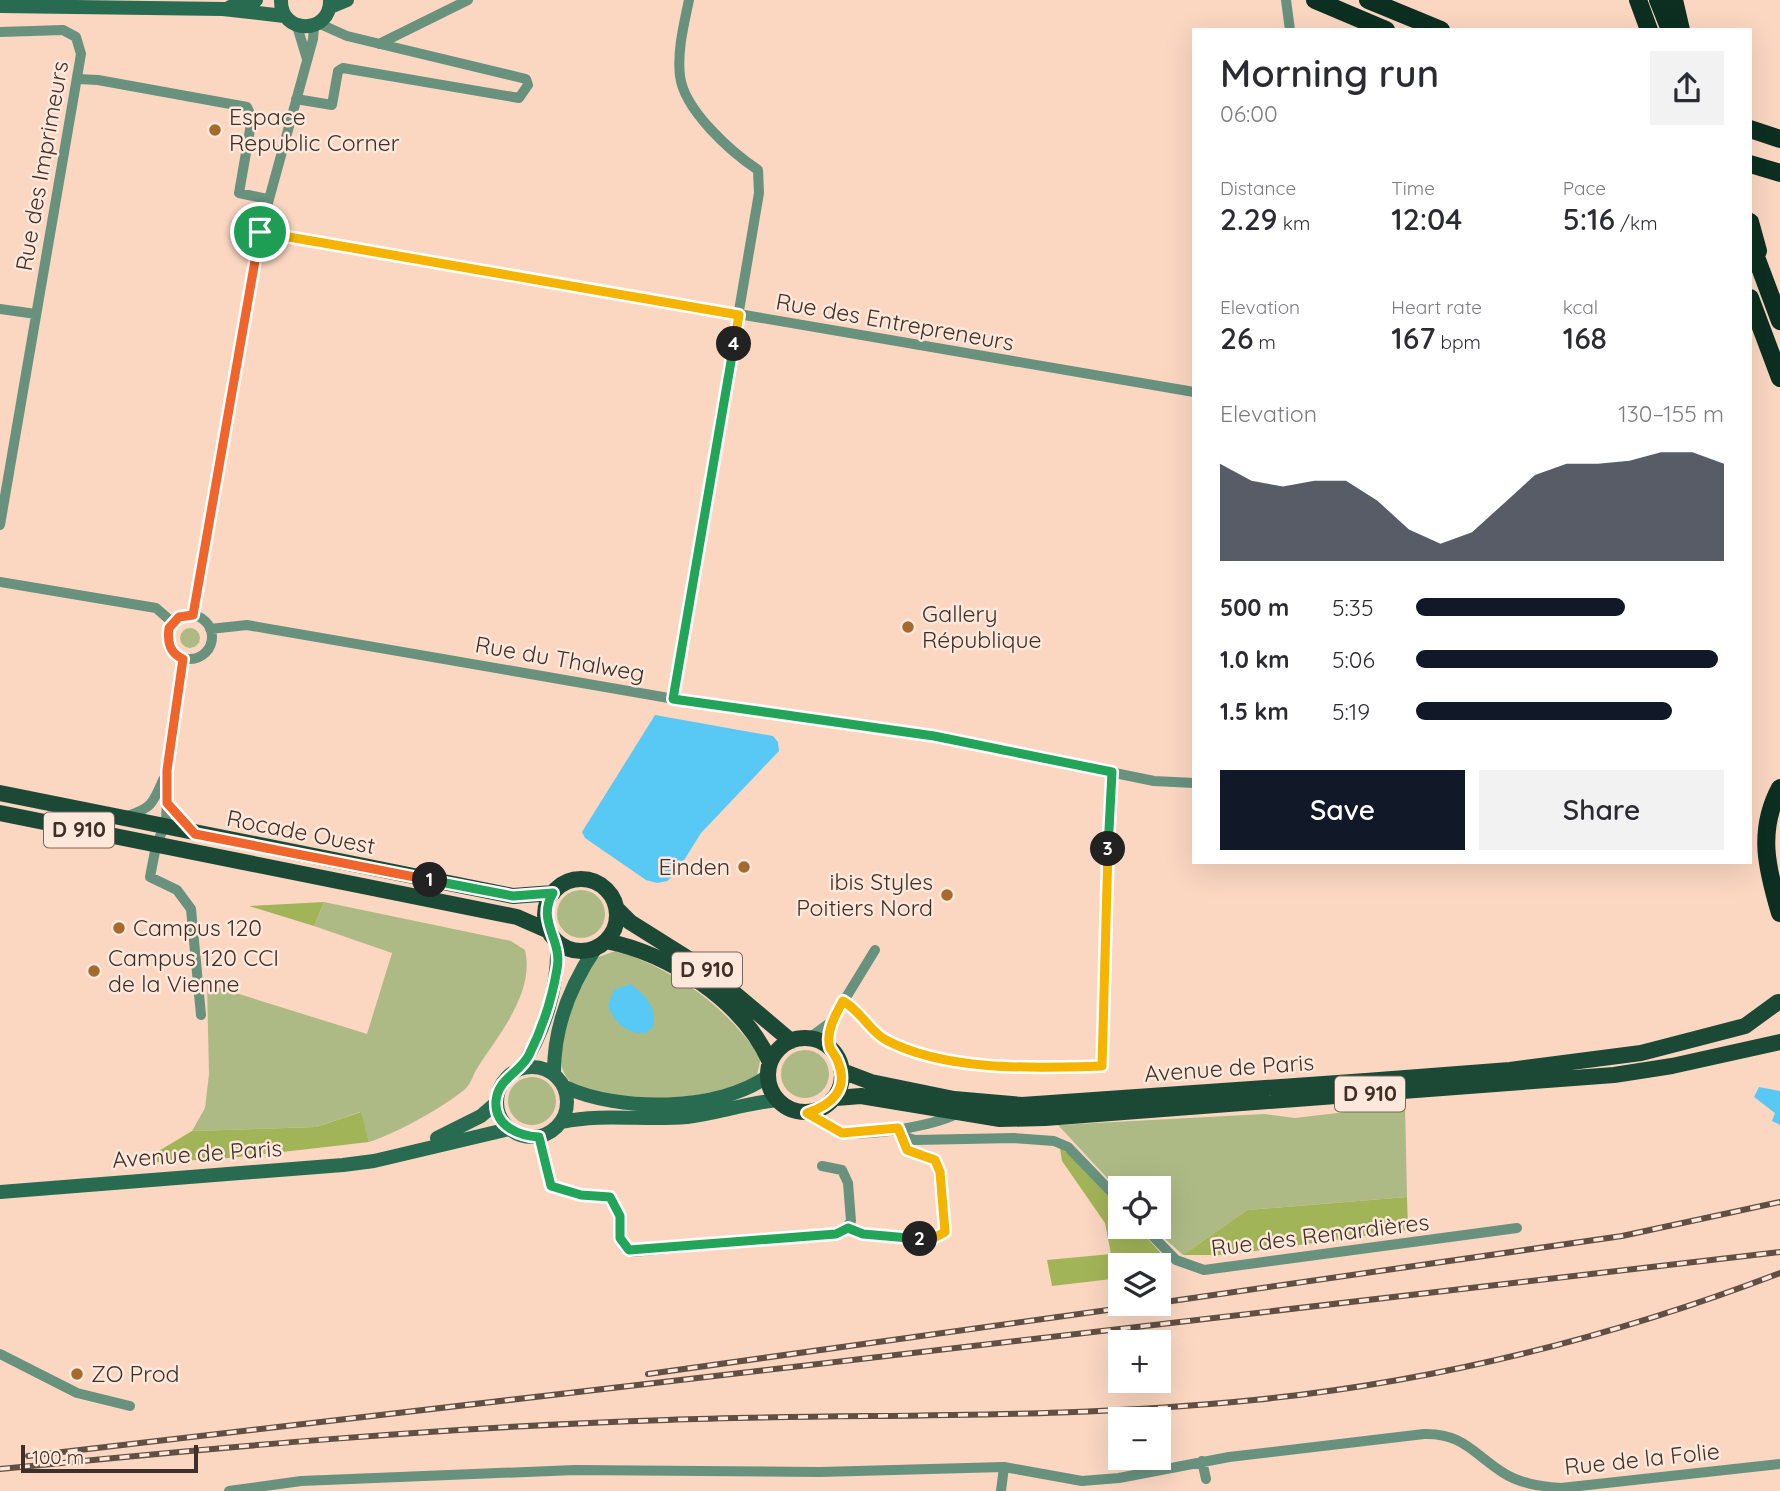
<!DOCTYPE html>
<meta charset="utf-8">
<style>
:root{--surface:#fff;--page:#f2f2f3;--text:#2b2b33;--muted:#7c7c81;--accent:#111827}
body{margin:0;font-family:Quicksand,sans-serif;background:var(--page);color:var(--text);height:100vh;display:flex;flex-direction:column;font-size:26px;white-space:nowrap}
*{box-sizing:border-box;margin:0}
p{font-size:23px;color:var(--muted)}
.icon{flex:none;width:38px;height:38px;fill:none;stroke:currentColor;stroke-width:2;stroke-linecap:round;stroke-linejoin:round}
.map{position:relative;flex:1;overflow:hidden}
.panel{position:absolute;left:1192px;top:28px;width:560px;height:836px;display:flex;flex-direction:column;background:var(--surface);border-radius:0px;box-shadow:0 7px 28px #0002}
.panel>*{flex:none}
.fabs{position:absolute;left:1108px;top:1176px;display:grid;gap:14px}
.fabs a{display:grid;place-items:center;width:63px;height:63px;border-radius:0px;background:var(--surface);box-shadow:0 7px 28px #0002;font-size:35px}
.scale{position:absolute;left:21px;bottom:18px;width:177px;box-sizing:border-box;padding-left:7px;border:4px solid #3e3028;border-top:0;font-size:19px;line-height:24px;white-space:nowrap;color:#3e3028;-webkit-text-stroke:5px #fee8db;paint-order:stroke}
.pin{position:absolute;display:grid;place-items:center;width:60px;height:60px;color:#fff;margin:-30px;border:4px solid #fff;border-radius:50%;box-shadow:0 2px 7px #0007}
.km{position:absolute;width:35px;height:35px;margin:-18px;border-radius:50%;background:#222;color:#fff;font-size:19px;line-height:35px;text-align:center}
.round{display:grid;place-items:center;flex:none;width:74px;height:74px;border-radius:0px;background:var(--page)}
.overview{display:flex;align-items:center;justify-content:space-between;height:119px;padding:0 28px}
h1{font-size:38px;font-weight:600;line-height:52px}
.metrics{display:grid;grid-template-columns:repeat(3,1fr);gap:10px;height:119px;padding:7px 28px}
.metrics div{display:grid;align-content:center}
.metrics b{font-size:30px;font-weight:600}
.metrics small{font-size:19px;font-weight:400}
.metrics p{font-size:19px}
.chart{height:196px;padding:14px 28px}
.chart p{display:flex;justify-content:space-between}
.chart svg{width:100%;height:126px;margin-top:7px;fill:var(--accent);opacity:.7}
.action{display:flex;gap:14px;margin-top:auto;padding:14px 28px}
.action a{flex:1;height:80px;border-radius:0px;background:var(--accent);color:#fff;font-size:28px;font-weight:600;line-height:80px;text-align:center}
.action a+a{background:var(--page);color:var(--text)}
ul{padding:0 28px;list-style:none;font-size:23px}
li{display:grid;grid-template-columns:112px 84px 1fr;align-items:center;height:52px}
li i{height:18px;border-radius:9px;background:var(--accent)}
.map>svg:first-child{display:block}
.green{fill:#aeba85}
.forest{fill:#a2b458}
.water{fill:#58c8f5}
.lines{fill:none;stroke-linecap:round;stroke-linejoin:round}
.street{stroke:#68917e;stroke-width:10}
.secondary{stroke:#286b50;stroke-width:14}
.primary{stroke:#1b4936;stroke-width:16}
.highway{stroke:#0c2f21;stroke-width:18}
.rail-casing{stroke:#614f44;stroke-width:6}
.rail{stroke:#fee8db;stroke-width:3.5;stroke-dasharray:10;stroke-linecap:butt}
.split-1-casing{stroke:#fff;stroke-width:14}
.split-2-casing{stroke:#fff;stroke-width:14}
.split-3-casing{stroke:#fff;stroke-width:14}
.split-4-casing{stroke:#fff;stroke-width:14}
.split-5-casing{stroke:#fff;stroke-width:14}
.split-1{stroke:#f0652b;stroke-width:9}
.split-2{stroke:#22a559;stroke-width:9}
.split-3{stroke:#f5b400;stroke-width:9}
.split-4{stroke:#22a559;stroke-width:9}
.split-5{stroke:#f5b400;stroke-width:9}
.poi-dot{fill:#a66b2c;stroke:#fee8db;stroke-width:2.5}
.labels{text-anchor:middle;stroke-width:5;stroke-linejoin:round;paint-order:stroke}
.shield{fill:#fee8db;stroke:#78675e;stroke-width:2}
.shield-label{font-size:21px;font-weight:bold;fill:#3e3028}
.poi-label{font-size:23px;fill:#3e3028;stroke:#fee8db;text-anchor:start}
.street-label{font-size:23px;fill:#3e3028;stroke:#fee8db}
</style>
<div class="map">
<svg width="1780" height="1491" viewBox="0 0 1780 1491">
<rect width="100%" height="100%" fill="#fbd7c2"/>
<!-- green -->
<path class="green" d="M180 638a10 10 0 1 1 20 0a10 10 0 1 1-20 0Z
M557 914a24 24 0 1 1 48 0a24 24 0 1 1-48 0Z
M 324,902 L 511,941 L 525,950 C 535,993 499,1034 478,1067 C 473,1074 471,1085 464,1090 C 444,1107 393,1135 369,1142 L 360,1112 L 316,1127 L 192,1131 L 205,1108 L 209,1074 L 207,984 L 367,1034 L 392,953 L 314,926 Z
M 618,950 C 682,976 720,1001 761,1057 L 757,1075 C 734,1095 658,1101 628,1099 C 610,1098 591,1090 574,1085 C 540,1059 579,990 593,959 Z
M781 1074a24 24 0 1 1 48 0a24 24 0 1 1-48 0Z
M508 1101a24 24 0 1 1 48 0a24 24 0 1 1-48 0Z
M 1405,1105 L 1407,1197 L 1247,1210 L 1183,1255 L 1152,1227 L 1158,1227 L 1158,1188 L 1120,1188 L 1120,1192 L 1058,1125 L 1264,1114 L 1295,1118 Z"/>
<!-- forest -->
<path class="forest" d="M 324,902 L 314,926 L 249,906 Z
M 361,1112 L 369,1142 L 229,1158 L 147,1163 L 147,1158 L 192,1131 L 316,1127 Z
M 1060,1148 L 1072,1156 L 1120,1209 L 1120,1227 L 1137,1227 L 1168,1261 L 1170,1272 L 1159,1273 L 1158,1265 L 1120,1265 L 1120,1278 L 1052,1286 L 1047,1260 L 1111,1254 L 1105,1223 L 1062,1161 Z
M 1407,1197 L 1408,1230 L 1226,1255 L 1183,1255 L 1247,1210 Z"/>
<!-- water -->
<path class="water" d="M 655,715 L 773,736 L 778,742 L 779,751 L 701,833 L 676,873 L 667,881 L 657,883 L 646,880 L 585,838 L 582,832 Z
M 630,984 C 645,994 658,1008 653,1027 L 646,1033 C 627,1035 613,1021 608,1005 L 614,990 Z
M 1759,1087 L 1780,1091 L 1780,1125 L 1772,1121 L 1775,1113 L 1754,1097 Z"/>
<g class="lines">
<!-- street -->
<path class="street" d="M 1286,0 L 1290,30
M 297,26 L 307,59
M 0,32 L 63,30 L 76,37 L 81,54 L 0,525
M 379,44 L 468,0
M 78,79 L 98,80 L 247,107 L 252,118 L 239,193 L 267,199
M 296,99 L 332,105 L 338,71 L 343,68 L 519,98 L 528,85 L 526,79 L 347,36 L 320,24
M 260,232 L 1194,392
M 0,309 L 36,314
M 0,582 L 156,608 L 172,622
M168 637a22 22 0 1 1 44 0a22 22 0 1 1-44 0Z
M 193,615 L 260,232 L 313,39 L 314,26
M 210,629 L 247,625 L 709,705 L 934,736 L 1154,781 L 1194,783
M 183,659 L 168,770 L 166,822 L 156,846 L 150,877 L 177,890 L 191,909 L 201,1015
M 673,699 L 759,193 L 758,170 C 731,152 684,110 680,76 C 677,51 684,24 689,0
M 167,803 L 192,831
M 127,816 C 152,808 153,803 163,780
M 843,1001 C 862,1012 870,1032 886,1040 C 946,1072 1036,1068 1102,1066 L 1112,772
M 809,1038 L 831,1022
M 830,1048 L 831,1022 L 875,950
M 807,1113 C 818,1120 829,1129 841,1132 C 865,1138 935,1125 956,1114
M 898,1128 L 899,1135 L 915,1140 L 1014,1138 L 1054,1141 L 1068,1147 L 1120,1201
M 539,1137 L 551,1186 L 566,1192 L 610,1197 L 620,1216 L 622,1243 L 633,1252 L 842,1233 L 851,1221 L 848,1183 L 842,1170 L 822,1166
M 1144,1227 L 1176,1260 L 1204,1270 L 1517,1228
M 848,1228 C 875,1238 918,1245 945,1232 L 937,1165 L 929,1156 L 907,1150 L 899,1135
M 0,1354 L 77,1393 L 130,1406
M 1202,1461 L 1206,1479
M 229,1491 L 301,1481 L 575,1470 L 820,1472 L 1004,1467
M 1001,1491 L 1004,1467 L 1082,1481 L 1119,1478 L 1229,1457 L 1424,1434 C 1462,1433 1473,1453 1502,1472 C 1520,1484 1540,1486 1561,1488 L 1780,1464"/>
<!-- secondary -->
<path class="secondary" d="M 281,0 C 280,35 331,35 330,0
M 0,6 L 223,9 L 284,16
M 230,7 L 256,0
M 330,7 L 347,0
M497 1102a35 35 0 1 1 70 0a35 35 0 1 1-70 0Z
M 520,1069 C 545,1033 559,985 557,942
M 554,1072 C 554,1027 570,986 595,949
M 565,1087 C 618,1112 719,1112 768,1076
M 562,1122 C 603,1113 646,1121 687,1117 C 718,1113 747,1103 778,1100
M 437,1138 L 481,1116 L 496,1103
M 0,1192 L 343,1165 L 374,1161 L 509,1129"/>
<!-- primary -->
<path class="primary" d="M 0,793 L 513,896 L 553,893
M 0,813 L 517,917 L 549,931
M545 915a36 36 0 1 1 72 0a36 36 0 1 1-72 0Z
M 617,909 L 630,922 L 708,971 L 791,1041
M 606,941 C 670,954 743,1001 770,1062
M768 1075a37 37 0 1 1 74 0a37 37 0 1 1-74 0Z
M 842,1071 L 871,1082 L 954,1099 L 1022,1105 L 1366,1081 L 1510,1070 L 1641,1053 L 1745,1026 L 1778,1002
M 836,1098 L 861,1096 L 1000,1119 L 1045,1118 L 1614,1075 L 1672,1066 L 1780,1042"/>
<!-- highway -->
<path class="highway" d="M 1315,0 L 1386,30
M 1368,0 L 1441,30
M 1638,0 L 1649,30
M 1658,0 L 1670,30
M 1674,0 L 1681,30
M 1750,129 L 1780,139
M 1750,164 L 1780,173
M 1750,222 L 1758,251
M 1750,241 L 1780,321
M 1750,298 L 1780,378
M 1780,788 C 1757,831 1767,869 1780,913"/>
<!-- rail casing -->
<g class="rail-casing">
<path id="rail" d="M 1158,1303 L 1622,1236 L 1780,1202
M 648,1374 L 1151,1304
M 28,1456 L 1780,1252
M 0,1469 C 222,1447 444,1427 667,1420 C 862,1413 1060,1420 1254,1400 C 1435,1382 1610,1338 1780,1273"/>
</g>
<!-- rail -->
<use href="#rail" class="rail"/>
</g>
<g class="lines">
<!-- split-1 casing -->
<g class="split-1-casing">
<path id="split-1" d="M 260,232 L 193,615 L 179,617 L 169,628 C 167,643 170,653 183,659 L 167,770 L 167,803 L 195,834 L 430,880"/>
</g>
<!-- split-2 casing -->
<g class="split-2-casing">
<path id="split-2" d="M 430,880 L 513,896 L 553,893 C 536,922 563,939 557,969 C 552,999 543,1027 529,1055 C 520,1073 498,1078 496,1101 C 494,1126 519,1136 539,1137 L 551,1186 L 581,1195 L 610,1197 L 620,1216 L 620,1238 L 629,1250 L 836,1234 L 848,1228 L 863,1234 L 920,1239"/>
</g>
<!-- split-3 casing -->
<g class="split-3-casing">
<path id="split-3" d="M 920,1239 L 930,1240 L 945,1232 L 940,1172 L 935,1160 L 907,1150 L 898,1128 L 842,1133 L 807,1113 C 832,1105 849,1089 838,1062 C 836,1056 832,1052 830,1048 C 825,1032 836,1014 843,1001 C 862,1012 870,1032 886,1040 C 946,1072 1036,1068 1102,1066 L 1108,849"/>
</g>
<!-- split-4 casing -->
<g class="split-4-casing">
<path id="split-4" d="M 734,344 L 673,699 L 934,736 L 1112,772 L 1108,849"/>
</g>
<!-- split-5 casing -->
<g class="split-5-casing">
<path id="split-5" d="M 260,232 L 739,315 L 734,344"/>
</g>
<!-- split-1 -->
<use href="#split-1" class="split-1"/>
<!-- split-2 -->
<use href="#split-2" class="split-2"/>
<!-- split-3 -->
<use href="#split-3" class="split-3"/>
<!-- split-4 -->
<use href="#split-4" class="split-4"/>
<!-- split-5 -->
<use href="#split-5" class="split-5"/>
</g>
<!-- markers -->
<g class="poi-dot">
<circle cx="215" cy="130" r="7"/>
<circle cx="908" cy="627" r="7"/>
<circle cx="744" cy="867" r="7"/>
<circle cx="947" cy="895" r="7"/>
<circle cx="119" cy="928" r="7"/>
<circle cx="94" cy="971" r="7"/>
<circle cx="77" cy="1374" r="7"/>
</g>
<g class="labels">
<!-- shield labels -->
<g class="shield">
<rect x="44" y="812.5" width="70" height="35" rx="5"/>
<rect x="672" y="952.5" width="70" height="35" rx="5"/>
<rect x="1335" y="1076.5" width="70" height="35" rx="5"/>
</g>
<g class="shield-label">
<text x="79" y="837">D 910</text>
<text x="707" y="977">D 910</text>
<text x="1370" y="1101">D 910</text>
</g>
<!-- poi labels -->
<g class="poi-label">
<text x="229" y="125">Espace<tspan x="229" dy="26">Republic Corner</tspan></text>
<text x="922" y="622">Gallery<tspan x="922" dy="26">République</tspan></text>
<text x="730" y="875" text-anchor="end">Einden</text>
<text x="933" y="890" text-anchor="end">ibis Styles<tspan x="933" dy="26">Poitiers Nord</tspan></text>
<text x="133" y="936">Campus 120</text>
<text x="108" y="966">Campus 120 CCI<tspan x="108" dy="26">de la Vienne</tspan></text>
<text x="91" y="1382">ZO Prod</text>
</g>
<!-- street labels -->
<g class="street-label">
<text transform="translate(42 166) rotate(-80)" y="8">Rue des Imprimeurs</text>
<text transform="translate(895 322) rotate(10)" y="8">Rue des Entrepreneurs</text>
<text transform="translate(560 659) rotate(10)" y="8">Rue du Thalweg</text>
<text transform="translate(301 832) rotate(11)" y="8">Rocade Ouest</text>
<text transform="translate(1229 1068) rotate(-4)" y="8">Avenue de Paris</text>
<text transform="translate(197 1154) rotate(-4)" y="8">Avenue de Paris</text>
<text transform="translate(1320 1235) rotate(-7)" y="8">Rue des Renardières</text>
<text transform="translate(1642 1459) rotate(-6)" y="8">Rue de la Folie</text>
</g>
</g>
</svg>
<div class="fabs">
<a><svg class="icon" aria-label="locate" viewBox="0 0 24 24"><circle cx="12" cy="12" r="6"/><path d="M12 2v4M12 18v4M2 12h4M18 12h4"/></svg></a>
<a><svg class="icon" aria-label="layers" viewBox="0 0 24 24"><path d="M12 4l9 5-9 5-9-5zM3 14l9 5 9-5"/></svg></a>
<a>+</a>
<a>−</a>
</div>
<div class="scale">100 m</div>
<div class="pin" style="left:260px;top:232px;background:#1e9e55"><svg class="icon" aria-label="arrive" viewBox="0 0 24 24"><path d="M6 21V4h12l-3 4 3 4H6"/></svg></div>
<b class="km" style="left:430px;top:880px">1</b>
<b class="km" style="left:920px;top:1239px">2</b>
<b class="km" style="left:1108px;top:849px">3</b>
<b class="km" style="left:734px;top:344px">4</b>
<section class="panel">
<div class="overview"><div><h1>Morning run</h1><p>06:00</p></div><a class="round"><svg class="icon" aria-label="share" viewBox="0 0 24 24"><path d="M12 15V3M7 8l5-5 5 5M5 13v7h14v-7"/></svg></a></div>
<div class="metrics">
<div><p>Distance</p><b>2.29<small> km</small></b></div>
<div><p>Time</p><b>12:04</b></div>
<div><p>Pace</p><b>5:16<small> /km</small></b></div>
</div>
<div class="metrics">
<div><p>Elevation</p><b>26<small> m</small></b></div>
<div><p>Heart rate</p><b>167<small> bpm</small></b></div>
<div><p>kcal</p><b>168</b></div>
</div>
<div class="chart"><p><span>Elevation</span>130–155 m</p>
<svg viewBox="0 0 160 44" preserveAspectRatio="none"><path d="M0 44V10L10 16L20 18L30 16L40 16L50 23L60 33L70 38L80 34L90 24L100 14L110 10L120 10L130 9L140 6L150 6L160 10V44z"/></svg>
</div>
<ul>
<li><b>500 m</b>5:35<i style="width:68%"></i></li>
<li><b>1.0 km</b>5:06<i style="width:98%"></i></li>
<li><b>1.5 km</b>5:19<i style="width:83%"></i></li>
</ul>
<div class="action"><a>Save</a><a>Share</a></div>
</section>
</div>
